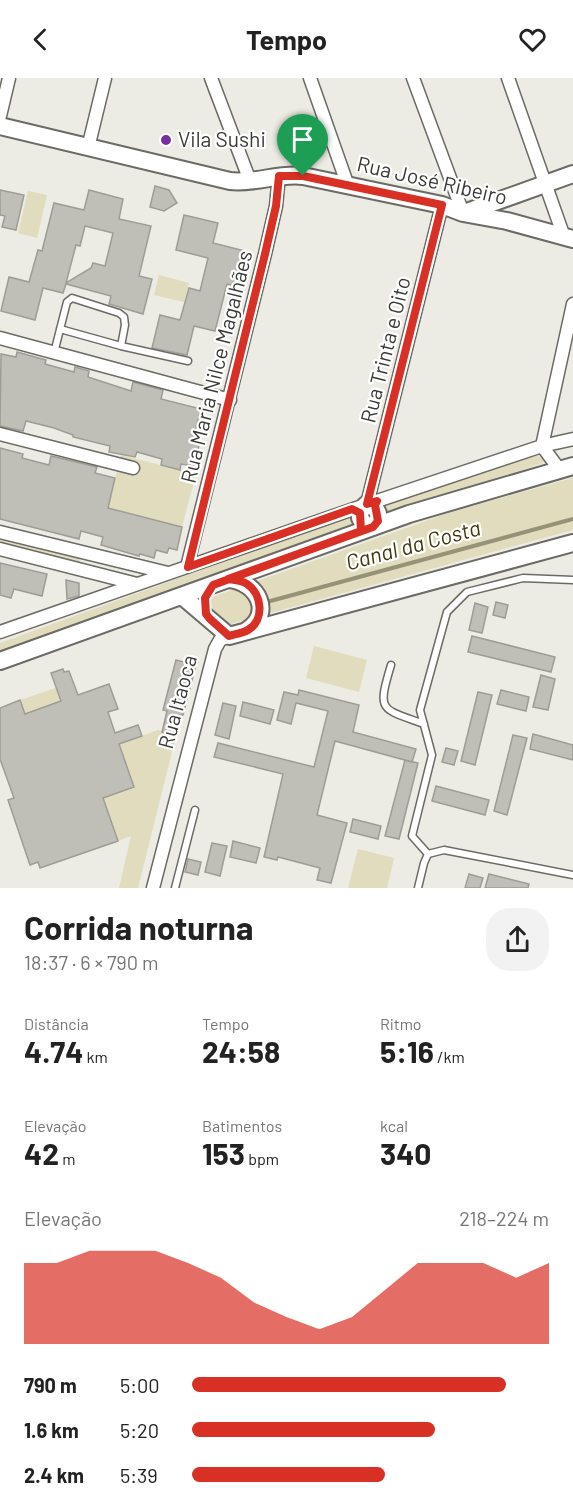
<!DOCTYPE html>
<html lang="pt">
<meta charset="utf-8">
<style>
:root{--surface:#fff;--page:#f2f2f2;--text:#222;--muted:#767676;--accent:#d93025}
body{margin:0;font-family:Barlow,sans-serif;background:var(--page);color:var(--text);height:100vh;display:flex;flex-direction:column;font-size:22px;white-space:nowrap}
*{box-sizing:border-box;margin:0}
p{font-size:20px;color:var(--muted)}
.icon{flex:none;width:33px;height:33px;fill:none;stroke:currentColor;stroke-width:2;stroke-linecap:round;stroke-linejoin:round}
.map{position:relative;height:810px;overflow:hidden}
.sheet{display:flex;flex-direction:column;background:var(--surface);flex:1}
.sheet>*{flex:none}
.pin{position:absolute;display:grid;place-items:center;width:51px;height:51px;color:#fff;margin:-62px -26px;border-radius:50% 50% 50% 0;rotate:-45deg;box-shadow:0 0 6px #0007}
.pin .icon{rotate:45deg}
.round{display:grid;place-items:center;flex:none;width:63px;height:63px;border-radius:24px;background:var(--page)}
.headline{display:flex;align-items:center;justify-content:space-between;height:102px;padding:0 24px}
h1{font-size:33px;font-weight:700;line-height:45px}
.figures{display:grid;grid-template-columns:repeat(3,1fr);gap:9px;height:102px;padding:6px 24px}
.figures div{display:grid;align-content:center}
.figures b{font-size:30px;font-weight:700}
.figures small{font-size:16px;font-weight:400}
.figures p{font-size:16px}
.chart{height:168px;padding:12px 24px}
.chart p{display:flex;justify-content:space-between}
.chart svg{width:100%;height:108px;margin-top:6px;fill:var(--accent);opacity:.7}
ul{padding:0 24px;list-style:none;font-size:20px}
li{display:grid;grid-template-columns:96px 72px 1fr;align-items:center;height:45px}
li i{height:15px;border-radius:8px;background:var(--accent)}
header{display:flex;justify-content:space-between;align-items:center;height:78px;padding:0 24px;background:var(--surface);font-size:27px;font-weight:700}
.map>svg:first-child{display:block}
.green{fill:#e0dcbd}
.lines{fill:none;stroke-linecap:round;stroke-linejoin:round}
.stream{stroke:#959278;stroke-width:4}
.building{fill:#bfbfb8;stroke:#9d9d96;stroke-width:1.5;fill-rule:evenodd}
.lane-casing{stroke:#6b6a64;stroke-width:9}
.street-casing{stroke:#6b6a64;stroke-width:15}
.secondary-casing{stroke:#6b6a64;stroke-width:20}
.lane{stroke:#fff;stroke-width:6}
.street{stroke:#fff;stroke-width:12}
.secondary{stroke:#fff;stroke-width:16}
.route-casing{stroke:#fff;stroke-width:12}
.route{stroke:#d93025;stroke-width:8}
.poi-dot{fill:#772fa2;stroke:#fff;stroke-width:2}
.labels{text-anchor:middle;stroke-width:4.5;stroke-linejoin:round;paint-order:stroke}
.poi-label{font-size:21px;fill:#393936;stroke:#fff;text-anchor:start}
.street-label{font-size:21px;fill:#393936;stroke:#fff}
.water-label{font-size:22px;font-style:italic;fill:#3f380c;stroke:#fff}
</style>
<header><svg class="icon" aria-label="back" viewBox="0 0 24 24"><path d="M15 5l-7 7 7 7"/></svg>Tempo<svg class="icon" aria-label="heart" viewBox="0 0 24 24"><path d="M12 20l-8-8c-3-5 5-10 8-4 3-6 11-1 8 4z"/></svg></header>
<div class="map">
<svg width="573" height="810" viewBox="0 0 573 810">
<rect width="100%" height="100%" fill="#ecebe4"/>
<!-- green -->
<path class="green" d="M 28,113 L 47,117 L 37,160 L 18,155 Z
M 159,197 L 189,205 L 184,224 L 154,217 Z
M 121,377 L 196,396 L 182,449 L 108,430 Z
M 535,377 L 544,381 L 543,385 L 387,435 L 384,434 L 381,426 Z
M 573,400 L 573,452 L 227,547 L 193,526 L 451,434 Z
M 348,439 L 352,439 L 354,445 L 352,446 L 0,574 L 0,565 Z
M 0,460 L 80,480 L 79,486 L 0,466 Z
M 314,568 L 367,582 L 359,614 L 306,600 Z
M 56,610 L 61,623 L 25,636 L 20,622 Z
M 158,652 L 176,658 L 138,810 L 119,810 L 131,758 L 118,763 L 97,703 L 102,701 L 108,719 L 134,710 L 119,666 Z
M 358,771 L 394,780 L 387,810 L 348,810 Z"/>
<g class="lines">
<!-- stream -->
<path class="stream" d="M 263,525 L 573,441"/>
</g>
<!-- building -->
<path class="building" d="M 155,108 L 169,112 L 177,125 L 164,133 L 150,129 Z
M 0,112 L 24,117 L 16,152 L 2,149 L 5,138 L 0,137 Z
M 89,112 L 123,121 L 119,141 L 151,148 L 139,198 L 152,201 L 143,236 L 109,226 L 111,218 L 66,206 L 63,215 L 43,210 L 35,242 L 1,233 L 9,199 L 29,204 L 38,172 L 42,173 L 54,125 L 84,132 ZM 85,148 L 113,155 L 105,188 L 93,185 L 91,190 L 66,205 L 76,167 L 80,168 Z
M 184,137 L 218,145 L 213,165 L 245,173 L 237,208 L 227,206 L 215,253 L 194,248 L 187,277 L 152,270 L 160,237 L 180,242 L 189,210 L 200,213 L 208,180 L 176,172 Z
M 17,274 L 46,282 L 45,286 L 74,294 L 75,289 L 89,293 L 88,299 L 131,313 L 133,304 L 163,312 L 161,321 L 201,331 L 193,361 L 200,363 L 194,388 L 181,386 L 180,392 L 161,387 L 162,381 L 137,374 L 135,379 L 109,374 L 110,368 L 73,359 L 73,357 L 54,350 L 26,343 L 23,353 L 0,348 L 1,276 L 16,279 Z
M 0,370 L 23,376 L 22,380 L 49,387 L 51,378 L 97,389 L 95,395 L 115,400 L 108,430 L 182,449 L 177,472 L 169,470 L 167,475 L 156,472 L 154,480 L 140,476 L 139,478 L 101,467 L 103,459 L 81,453 L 79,461 L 0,441 Z
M 0,485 L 47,496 L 42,518 L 14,511 L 11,520 L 0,517 Z
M 66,502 L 79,505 L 79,518 L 67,521 Z
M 496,524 L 508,527 L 505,540 L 493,537 Z
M 475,525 L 488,529 L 482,555 L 469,552 Z
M 472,558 L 555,579 L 551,594 L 468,574 Z
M 176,582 L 196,587 L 183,637 L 180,637 L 175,658 L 162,654 L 167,633 L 163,632 Z
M 63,591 L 64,594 L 69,593 L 78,617 L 109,606 L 118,631 L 108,634 L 115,655 L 138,647 L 142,658 L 119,666 L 134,709 L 103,720 L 118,763 L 40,790 L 38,784 L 30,787 L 8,722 L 14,720 L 0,681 L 0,630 L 20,622 L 25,636 L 61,623 L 51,595 Z
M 541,597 L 555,601 L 548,632 L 533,629 Z
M 299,612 L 359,627 L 353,654 L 416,671 L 412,684 L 335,663 L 317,737 L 347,745 L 331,805 L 317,802 L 320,790 L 278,779 L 277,782 L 264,779 L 283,696 L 214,679 L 218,665 L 314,689 L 328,633 L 296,625 L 291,646 L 277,642 L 284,614 L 298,617 Z
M 501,612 L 529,619 L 526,633 L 497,626 Z
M 478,614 L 492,617 L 475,687 L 461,683 Z
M 243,624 L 274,632 L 270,646 L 240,638 Z
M 223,625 L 236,628 L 229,661 L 215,657 Z
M 533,656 L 573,667 L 573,682 L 530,671 Z
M 513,657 L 527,660 L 507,737 L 494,733 Z
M 446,670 L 458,673 L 454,687 L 442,684 Z
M 405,682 L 418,685 L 399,761 L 385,758 Z
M 436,708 L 489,722 L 485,737 L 432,723 Z
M 353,741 L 381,748 L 378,761 L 350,754 Z
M 233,763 L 260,770 L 256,785 L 230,779 Z
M 212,765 L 227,768 L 220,798 L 205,794 Z
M 188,781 L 201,784 L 198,797 L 185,794 Z
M 469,796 L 483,800 L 480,810 L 465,810 Z
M 489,796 L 529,806 L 528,810 L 485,810 Z"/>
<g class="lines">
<!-- lane casing -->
<g class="lane-casing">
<path id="lane" d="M 60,251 L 121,268 L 188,283
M 54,275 L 67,224 L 72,220 L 119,235 L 124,239 L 125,247 L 121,268
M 391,587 C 377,634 380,630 424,646
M 428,776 L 412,758 L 432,677 L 420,632 L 447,534 L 467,514 L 523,500 L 573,502
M 175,810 L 195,732
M 418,810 L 424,785 L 428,776 L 444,772 L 573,797"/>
</g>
<!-- street casing -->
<g class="street-casing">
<path id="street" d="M 211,0 L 250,103
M 310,0 L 348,108
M 413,0 L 463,135
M 508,0 L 564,159
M 0,38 L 9,0
M 88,70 L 105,0
M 0,260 L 230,322
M 0,356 L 133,390
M 559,391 L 542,368 L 573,226
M 367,426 L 442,127
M 0,454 L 168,495
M 0,471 L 137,506
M 187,489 L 265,176 L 276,128 L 279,97
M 0,554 L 365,427 L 542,368 L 573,361
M 153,810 L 215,571 L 220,562 L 229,558"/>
</g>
<!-- secondary casing -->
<g class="secondary-casing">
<path id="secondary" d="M 0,48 L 230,103 C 255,106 278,95 303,98 L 442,127 L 463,135 L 507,143 L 573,161
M 464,135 L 573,96
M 367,426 C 379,429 382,440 373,449 L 365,447 L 360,440 L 361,432 Z
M 228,501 C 258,503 274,536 246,553
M 182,518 L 229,558 L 573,465
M 0,583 L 409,436 L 573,388"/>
</g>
<!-- lane -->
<use href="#lane" class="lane"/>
<!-- street -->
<use href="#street" class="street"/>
<!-- secondary -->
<use href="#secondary" class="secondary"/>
</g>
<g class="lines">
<!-- route casing -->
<g class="route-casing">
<path id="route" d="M 303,98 L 279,98 L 276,128 L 265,176 L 188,489 L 352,431 L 360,435 L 361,453 L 213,507 L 205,520 L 206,536 L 210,541 L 229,558 C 235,556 243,555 248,552 C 265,542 262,516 247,506 C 241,502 234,502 228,501 L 373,449 L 378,443 L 375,427 L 377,423 L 367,426 L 442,127 L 303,98"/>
</g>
<!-- route -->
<use href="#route" class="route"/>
</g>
<!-- markers -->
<circle class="poi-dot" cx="166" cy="62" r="6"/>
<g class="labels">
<!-- poi labels -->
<g class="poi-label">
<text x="178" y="69">Vila Sushi</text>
</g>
<!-- street labels -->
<g class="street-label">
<text transform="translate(432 103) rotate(13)" y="7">Rua José Ribeiro</text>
<text transform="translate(386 272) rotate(-76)" y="7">Rua Trinta e Oito</text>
<text transform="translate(217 289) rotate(-76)" y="7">Rua Maria Nilce Magalhães</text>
<text transform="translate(178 624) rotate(-75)" y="7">Rua Itaoca</text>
</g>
<!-- water labels -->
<g class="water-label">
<text transform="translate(413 467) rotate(-15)" y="8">Canal da Costa</text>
</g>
</g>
</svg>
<div class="pin" style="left:303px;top:98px;background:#1e9e55"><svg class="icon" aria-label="arrive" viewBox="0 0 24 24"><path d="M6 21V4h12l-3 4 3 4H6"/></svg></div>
</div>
<section class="sheet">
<div class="headline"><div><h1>Corrida noturna</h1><p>18:37 · 6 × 790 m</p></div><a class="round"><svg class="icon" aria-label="share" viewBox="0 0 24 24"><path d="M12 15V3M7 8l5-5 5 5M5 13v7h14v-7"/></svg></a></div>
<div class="figures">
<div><p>Distância</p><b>4.74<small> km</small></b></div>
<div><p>Tempo</p><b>24:58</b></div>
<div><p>Ritmo</p><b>5:16<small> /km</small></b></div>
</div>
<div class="figures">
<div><p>Elevação</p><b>42<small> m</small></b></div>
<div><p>Batimentos</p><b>153<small> bpm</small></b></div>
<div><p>kcal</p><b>340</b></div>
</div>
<div class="chart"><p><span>Elevação</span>218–224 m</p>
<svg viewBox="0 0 160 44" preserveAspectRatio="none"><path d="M0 44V11L10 11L20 6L30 6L40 6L50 11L60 17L70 27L80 33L90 38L100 33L110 22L120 11L130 11L140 11L150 17L160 11V44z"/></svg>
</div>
<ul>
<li><b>790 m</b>5:00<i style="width:88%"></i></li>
<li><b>1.6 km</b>5:20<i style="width:68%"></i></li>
<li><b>2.4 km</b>5:39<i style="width:54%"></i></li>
</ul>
</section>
